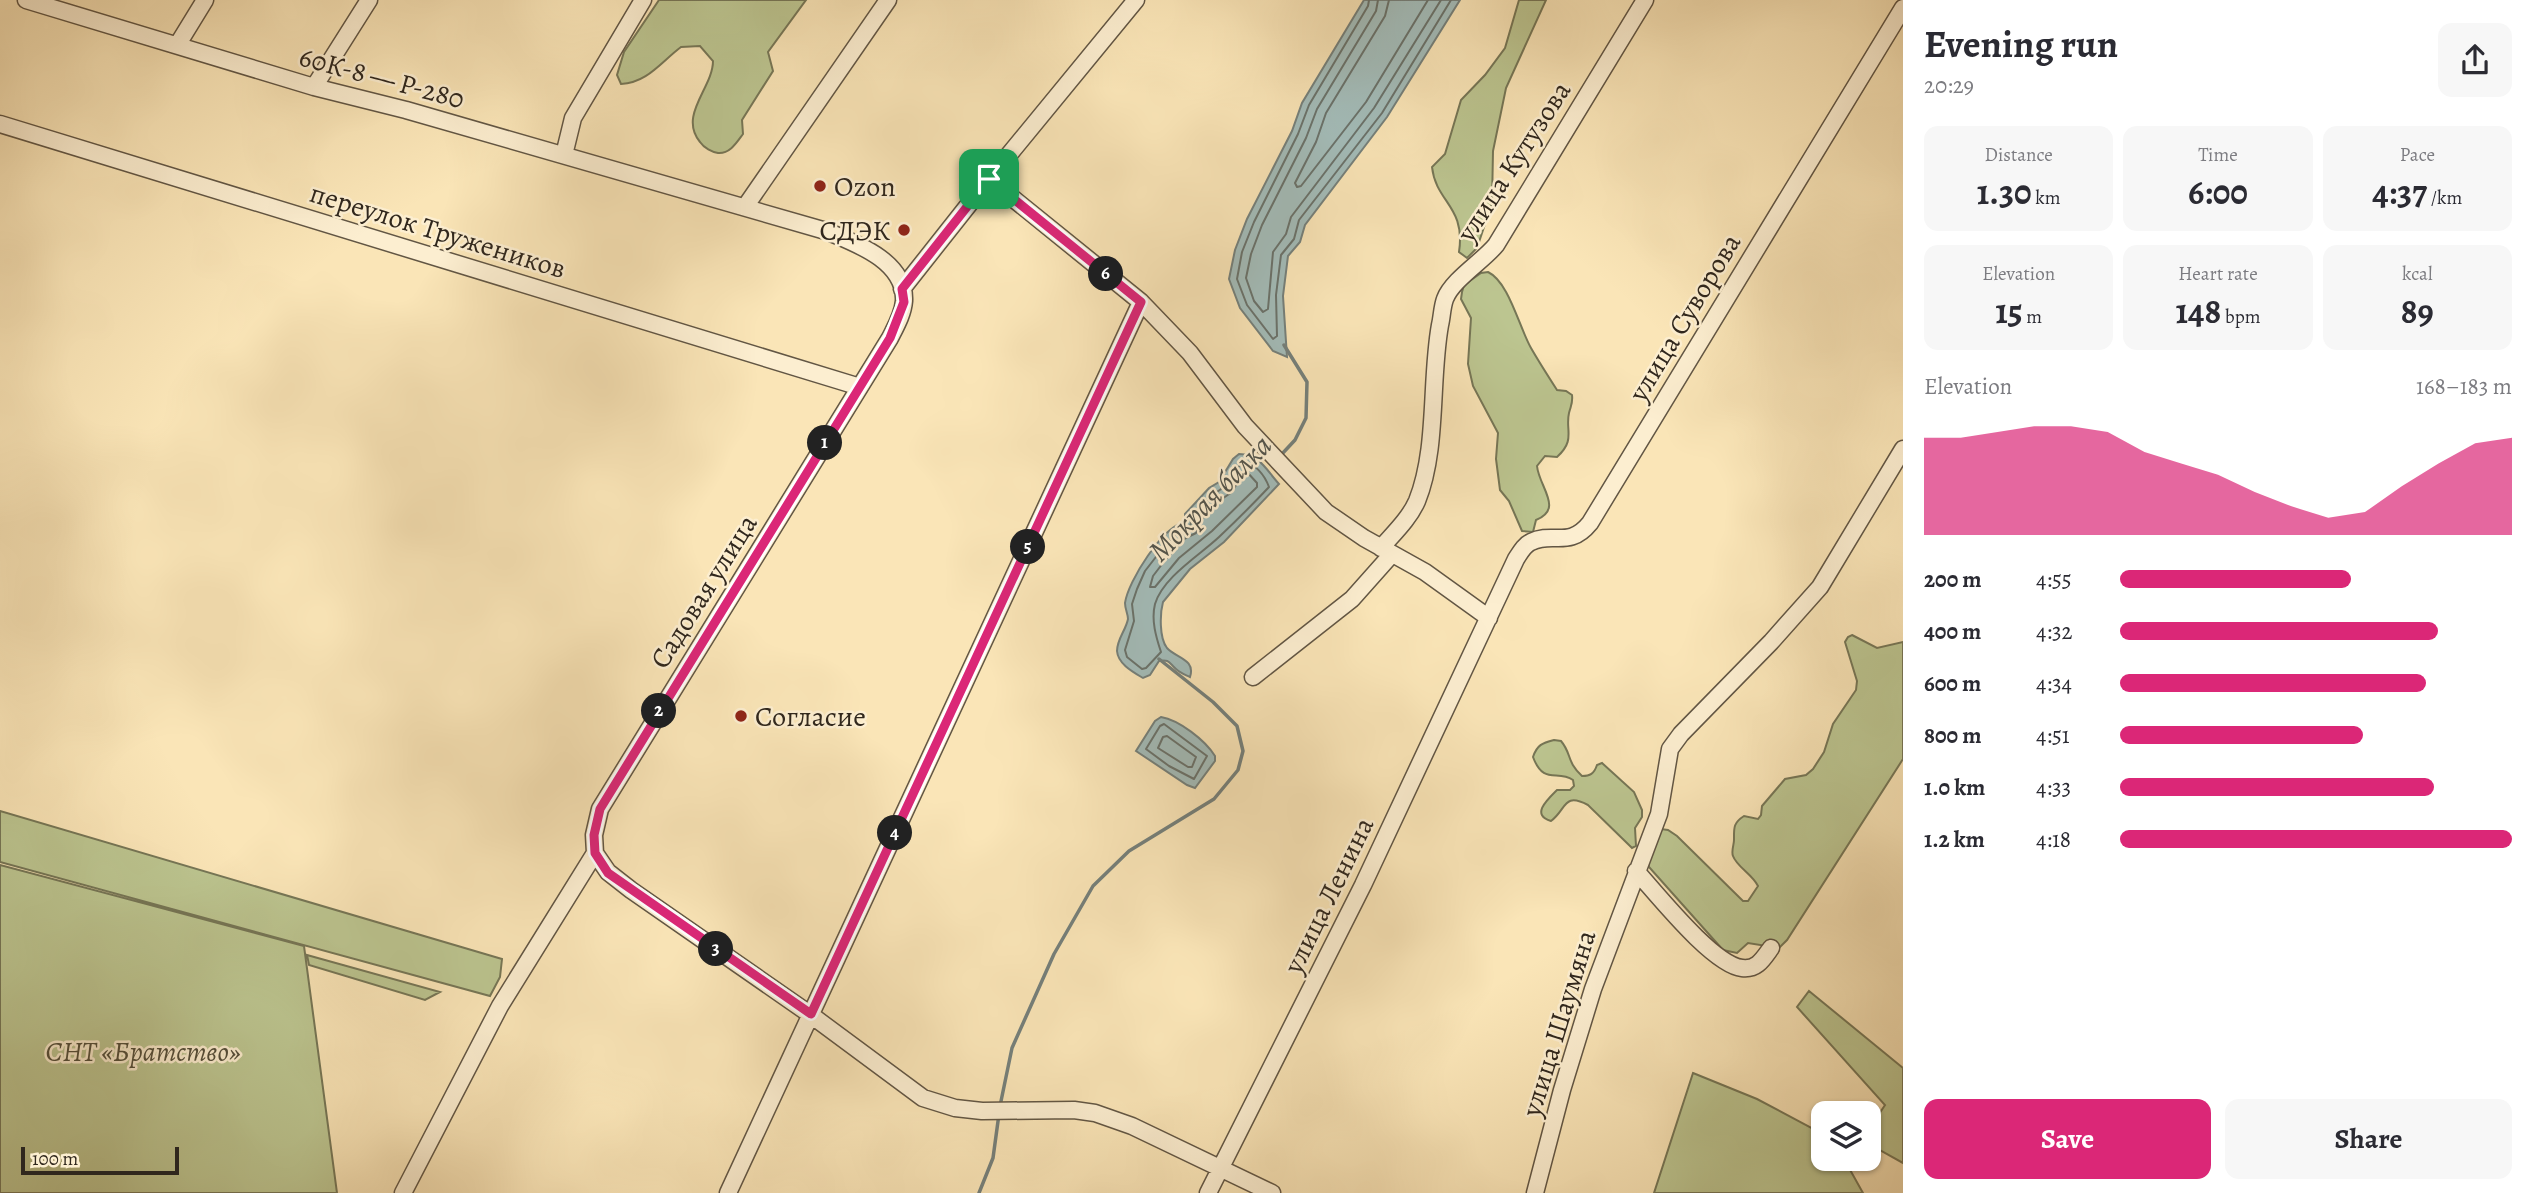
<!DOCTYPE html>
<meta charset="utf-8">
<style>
:root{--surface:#fff;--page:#f7f7f7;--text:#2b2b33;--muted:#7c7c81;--accent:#db2777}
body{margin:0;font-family:Alegreya,serif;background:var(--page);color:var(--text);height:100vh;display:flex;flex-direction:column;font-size:26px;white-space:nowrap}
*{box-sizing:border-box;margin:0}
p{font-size:23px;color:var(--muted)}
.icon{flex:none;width:38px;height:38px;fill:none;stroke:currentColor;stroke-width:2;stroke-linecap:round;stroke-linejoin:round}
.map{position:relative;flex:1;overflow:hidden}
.side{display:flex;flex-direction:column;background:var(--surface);width:630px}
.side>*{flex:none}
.buttons{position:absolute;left:1811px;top:1101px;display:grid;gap:14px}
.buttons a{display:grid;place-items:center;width:70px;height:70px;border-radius:14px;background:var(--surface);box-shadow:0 2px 5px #0004;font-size:35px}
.scale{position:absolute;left:21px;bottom:18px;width:158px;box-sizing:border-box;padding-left:7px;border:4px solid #30271d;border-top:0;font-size:19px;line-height:24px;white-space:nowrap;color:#30271d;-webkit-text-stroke:5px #fceed0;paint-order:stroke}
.pin{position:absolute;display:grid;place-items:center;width:60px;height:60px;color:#fff;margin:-30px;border-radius:14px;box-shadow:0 4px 10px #0006}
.km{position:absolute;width:35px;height:35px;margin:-18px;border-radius:50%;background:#222;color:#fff;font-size:19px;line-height:35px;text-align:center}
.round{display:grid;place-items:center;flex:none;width:74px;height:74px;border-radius:14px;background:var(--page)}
.summary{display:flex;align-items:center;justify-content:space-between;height:119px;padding:0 21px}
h1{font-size:38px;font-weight:700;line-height:52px}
.metrics{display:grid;grid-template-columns:repeat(3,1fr);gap:10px;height:119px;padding:7px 21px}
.metrics div{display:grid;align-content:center;border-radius:14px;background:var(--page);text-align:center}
.metrics b{font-size:35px;font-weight:700}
.metrics small{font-size:19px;font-weight:400}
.metrics p{font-size:19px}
.chart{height:196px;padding:14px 21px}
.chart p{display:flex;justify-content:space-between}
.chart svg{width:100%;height:126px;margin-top:7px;fill:var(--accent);opacity:.7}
.cta{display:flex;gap:14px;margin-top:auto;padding:14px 21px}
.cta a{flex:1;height:80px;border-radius:14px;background:var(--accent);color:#fff;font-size:28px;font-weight:700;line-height:80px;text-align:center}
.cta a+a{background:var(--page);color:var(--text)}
ul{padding:0 21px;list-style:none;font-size:23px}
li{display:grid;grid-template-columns:112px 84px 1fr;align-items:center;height:52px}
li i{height:18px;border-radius:9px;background:var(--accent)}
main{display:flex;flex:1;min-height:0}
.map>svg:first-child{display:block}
.green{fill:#bcc590;stroke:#767656;stroke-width:2}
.water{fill:#a3bcb9;stroke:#75807b;stroke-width:2}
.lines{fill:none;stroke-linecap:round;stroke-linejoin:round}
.shore{stroke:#6a726b;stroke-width:2}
.stream{stroke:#75807b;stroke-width:3.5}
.minor-casing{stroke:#625644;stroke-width:19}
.minor{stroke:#fceed0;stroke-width:16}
.route-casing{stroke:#fff;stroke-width:14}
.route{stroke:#db2777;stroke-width:9}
.poi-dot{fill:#8f2418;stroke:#fceed0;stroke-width:2.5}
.labels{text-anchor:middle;stroke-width:5;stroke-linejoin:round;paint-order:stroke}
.street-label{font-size:28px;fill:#30271d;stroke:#fceed0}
.poi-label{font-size:28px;fill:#30271d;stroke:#fceed0;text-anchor:start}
.park-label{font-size:28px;font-style:italic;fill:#534e3a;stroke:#fceed0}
.water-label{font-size:30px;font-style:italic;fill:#52544c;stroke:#fceed0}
</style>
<main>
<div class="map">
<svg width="1903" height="1193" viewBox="0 0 1903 1193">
<rect width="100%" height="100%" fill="#fae5b7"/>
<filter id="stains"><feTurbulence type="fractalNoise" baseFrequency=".00286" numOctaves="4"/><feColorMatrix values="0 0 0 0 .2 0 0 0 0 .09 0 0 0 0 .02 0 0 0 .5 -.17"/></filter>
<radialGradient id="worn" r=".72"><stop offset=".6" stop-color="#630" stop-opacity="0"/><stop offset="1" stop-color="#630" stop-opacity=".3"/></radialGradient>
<!-- green -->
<path class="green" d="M 659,0 L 806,0 L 768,52 L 773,71 L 742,120 L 743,134 C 737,142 730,154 718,153 C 712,152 704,148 700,142 C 678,115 713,88 713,61 L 700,46 L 681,47 C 661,62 647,83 621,84 L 617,75 L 624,52 Z
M 1519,0 L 1546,0 L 1506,88 L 1493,151 L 1492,203 L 1477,248 L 1467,258 L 1459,252 C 1466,206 1436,203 1432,167 L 1445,154 L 1461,100 L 1485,75 L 1505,48 Z
M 1488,272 C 1509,282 1519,327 1531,348 C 1539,362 1548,376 1557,390 L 1566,391 L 1572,395 C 1573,403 1571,405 1569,413 C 1565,430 1576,440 1557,457 L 1545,456 L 1537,466 C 1539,487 1564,509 1536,520 L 1533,532 L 1522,531 L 1509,501 L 1500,490 L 1496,459 L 1498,433 L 1473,386 L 1468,364 L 1471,318 L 1461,299 L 1462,292 L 1464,285 L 1481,273 Z
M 1852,635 L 1877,648 L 1903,642 L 1903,759 L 1787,940 L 1779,948 L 1748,943 L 1737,953 L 1723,950 L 1649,867 L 1647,859 L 1661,829 L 1668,830 L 1677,836 L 1743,901 L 1748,901 L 1758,886 C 1752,874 1737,867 1733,856 C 1731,851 1734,845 1734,840 C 1734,828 1733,823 1744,816 L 1758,819 L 1761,815 L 1762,806 L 1785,779 L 1806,775 L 1813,769 L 1824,752 L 1833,724 L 1856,690 L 1857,681 L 1845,642 L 1848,637 Z
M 1554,740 L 1561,741 C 1572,754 1566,761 1582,776 C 1590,776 1594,774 1597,765 L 1602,763 L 1634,792 L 1642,810 L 1642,817 L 1635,828 L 1636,846 L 1632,848 L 1629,845 L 1588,805 C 1563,792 1567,809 1551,821 C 1530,815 1548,799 1557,790 L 1570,790 L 1574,786 L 1573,780 C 1557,769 1544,786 1533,757 C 1537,745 1542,743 1554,740 Z
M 0,811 L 502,959 L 500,977 L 490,996 L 0,862 Z
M 0,865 L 304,946 L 337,1193 L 0,1193 Z
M 307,955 L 440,992 L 425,1000 L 309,965 Z
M 1809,991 L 1903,1068 L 1903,1163 L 1869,1144 L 1869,1129 L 1885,1105 L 1797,1007 Z
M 1693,1073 L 1757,1099 L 1823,1134 L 1824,1158 L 1844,1159 L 1863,1193 L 1654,1193 Z"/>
<!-- water -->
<path class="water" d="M 1364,0 L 1460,0 L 1387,117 L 1305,225 L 1300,242 L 1288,256 L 1283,296 L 1287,357 L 1273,351 L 1240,308 L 1229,279 L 1235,250 L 1247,219 L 1292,131 L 1302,103 Z
M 1239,454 C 1261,455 1266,470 1279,484 L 1224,542 L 1190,569 L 1163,602 C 1160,613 1159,638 1167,648 C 1176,658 1196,659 1190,677 C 1186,675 1180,673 1176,669 C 1169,663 1170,659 1159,661 L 1150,675 L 1143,678 C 1133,672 1118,664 1117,651 C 1117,639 1126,630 1128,619 C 1128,614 1125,609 1125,603 C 1128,581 1163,526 1185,522 L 1185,514 L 1209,488 L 1219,482 L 1233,459 Z
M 1161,717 C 1179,720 1205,740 1215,756 L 1215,761 L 1195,788 L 1187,785 L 1136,751 L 1155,721 Z"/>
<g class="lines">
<!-- shore -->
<path class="shore" d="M 1369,0 L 1368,6 L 1309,105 L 1298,134 L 1254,222 L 1242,252 L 1237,279 L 1247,305 L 1273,339 L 1277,336 L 1276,295 L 1281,255 L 1294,239 L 1299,220 L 1382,113 L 1451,0
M 1378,0 L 1376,11 L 1317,109 L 1306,138 L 1262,225 L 1251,254 L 1246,278 L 1254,301 L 1263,312 L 1268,309 L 1273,252 L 1286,234 L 1291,217 L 1374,108 L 1441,0
M 1389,0 L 1385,16 L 1326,113 L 1316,142 L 1295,183 L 1297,187 L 1301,186 L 1366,102 L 1428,0
M 1242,462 C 1255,462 1265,476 1269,487 C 1253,504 1236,521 1219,537 C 1200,555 1163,577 1155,604 C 1151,620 1156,637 1161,652 L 1146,668 L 1142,669 L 1127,657 L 1125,650 L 1134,621 L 1132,604 L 1137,589 L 1145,571 L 1159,553 L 1179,531 L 1190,526 L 1193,516 L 1214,494 L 1224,487 Z
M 1247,472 L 1257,483 L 1257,487 L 1212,531 L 1179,558 L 1155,587 L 1150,587 L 1153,576 L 1166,559 L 1184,539 L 1196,533 L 1201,520 L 1219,501 L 1232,492 L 1243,473 Z
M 1164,724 L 1207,756 L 1194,779 L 1169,766 L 1146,749 L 1160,726 Z
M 1167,736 L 1196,757 L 1192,767 L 1188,767 L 1158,748 L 1163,737 Z"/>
<!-- stream -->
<path class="stream" d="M 1281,455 L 1295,440 L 1306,418 L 1307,382 L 1284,345
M 1000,1106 L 1012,1048 L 1054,954 L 1093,886 L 1129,851 L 1214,799 L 1238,770 L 1243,751 L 1237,726 L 1213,702 L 1159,659
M 979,1193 L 993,1158 L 999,1114"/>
<!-- minor casing -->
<g class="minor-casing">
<path id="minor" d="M 26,0 L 314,87 L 406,110 L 826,231 C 855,243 906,261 904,301 C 903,314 896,326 890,338 L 600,809 L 594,835 L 595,853 L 500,1006 L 403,1193
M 178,44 L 205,0
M 314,87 L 369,0
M 0,124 L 860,387
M 564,155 L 573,118 L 643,0
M 989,179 L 1141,302 L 1190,353 L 1245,426 L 1326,512 L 1364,538 L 1425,572 L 1489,618
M 745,207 L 888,0
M 902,289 L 989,179 L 1136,0
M 1381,548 C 1394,533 1409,519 1417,501 C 1438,449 1430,380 1440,325 C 1442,317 1442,307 1445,299 C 1452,280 1483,261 1496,245 L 1645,0
M 1253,677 L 1352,599 L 1392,554
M 595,853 L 608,872 L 631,890 L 811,1015 L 923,1098 L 955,1108 L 982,1111 L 1074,1110 L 1095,1113 L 1132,1126 L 1272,1193
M 1636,871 C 1657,894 1713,965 1742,968 C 1757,970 1763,959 1771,948
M 728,1193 L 1141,302
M 1208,1193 L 1363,885 L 1516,559 C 1520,553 1524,545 1531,542 C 1553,531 1569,549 1590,523 L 1903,8
M 1535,1193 L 1562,1090 L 1593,989 L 1659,814 L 1670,749 L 1681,734 L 1771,642 L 1820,587 L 1903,449"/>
</g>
<!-- minor -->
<use href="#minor" class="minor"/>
</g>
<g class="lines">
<!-- route casing -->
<g class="route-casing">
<path id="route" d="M 989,179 L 1141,302 L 811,1014 L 608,873 L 595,853 L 594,835 L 600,809 L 890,338 L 904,302 L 902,289 Z"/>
</g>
<!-- route -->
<use href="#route" class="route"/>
</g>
<!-- markers -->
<g class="poi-dot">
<circle cx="820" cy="186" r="7"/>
<circle cx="904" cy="230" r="7"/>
<circle cx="741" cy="716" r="7"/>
</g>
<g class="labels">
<!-- street labels -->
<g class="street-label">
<text transform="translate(382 77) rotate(15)" y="10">60К-8 — Р-280</text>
<text transform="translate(1513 161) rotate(-57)" y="10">улица Кутузова</text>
<text transform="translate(438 230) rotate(17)" y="10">переулок Тружеников</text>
<text transform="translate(1684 317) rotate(-59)" y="10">улица Суворова</text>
<text transform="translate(703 591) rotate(-58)" y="10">Садовая улица</text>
<text transform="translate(1328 895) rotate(-64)" y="10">улица Ленина</text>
<text transform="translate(1558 1023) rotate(-73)" y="10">улица Шаумяна</text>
</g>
<!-- poi labels -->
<g class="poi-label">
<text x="834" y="196">Ozon</text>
<text x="890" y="240" text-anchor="end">СДЭК</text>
<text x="755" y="726">Согласие</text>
</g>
<!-- park labels -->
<g class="park-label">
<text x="143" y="1061">СНТ «Братство»</text>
</g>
<!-- water labels -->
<g class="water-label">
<text transform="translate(1210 498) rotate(-46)" y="10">Мокрая балка</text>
</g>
</g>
<rect width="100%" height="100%" filter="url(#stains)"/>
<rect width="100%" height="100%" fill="url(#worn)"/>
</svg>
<div class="buttons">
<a><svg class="icon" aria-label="layers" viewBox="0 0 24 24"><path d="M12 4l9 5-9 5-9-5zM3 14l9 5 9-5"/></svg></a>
</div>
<div class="scale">100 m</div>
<div class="pin" style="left:989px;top:179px;background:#1e9e55"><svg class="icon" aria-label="arrive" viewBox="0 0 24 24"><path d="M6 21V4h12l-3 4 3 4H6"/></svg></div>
<b class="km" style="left:825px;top:443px">1</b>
<b class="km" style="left:659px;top:711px">2</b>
<b class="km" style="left:716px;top:949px">3</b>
<b class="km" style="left:895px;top:833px">4</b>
<b class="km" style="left:1028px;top:547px">5</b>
<b class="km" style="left:1106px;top:274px">6</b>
</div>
<section class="side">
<div class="summary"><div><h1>Evening run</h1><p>20:29</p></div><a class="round"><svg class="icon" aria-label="share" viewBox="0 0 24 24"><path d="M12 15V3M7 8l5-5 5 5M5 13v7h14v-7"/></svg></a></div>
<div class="metrics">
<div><p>Distance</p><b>1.30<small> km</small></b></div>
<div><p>Time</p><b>6:00</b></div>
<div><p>Pace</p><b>4:37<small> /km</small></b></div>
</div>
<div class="metrics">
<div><p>Elevation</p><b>15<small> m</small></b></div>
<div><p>Heart rate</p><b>148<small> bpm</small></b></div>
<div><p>kcal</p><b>89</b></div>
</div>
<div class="chart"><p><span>Elevation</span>168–183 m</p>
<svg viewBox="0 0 160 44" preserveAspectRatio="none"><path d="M0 44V10L10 10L20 8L30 6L40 6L50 8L60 15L70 19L80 23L90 29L100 34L110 38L120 36L130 27L140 19L150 12L160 10V44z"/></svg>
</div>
<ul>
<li><b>200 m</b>4:55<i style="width:59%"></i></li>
<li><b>400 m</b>4:32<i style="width:81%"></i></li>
<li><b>600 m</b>4:34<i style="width:78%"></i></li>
<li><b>800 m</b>4:51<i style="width:62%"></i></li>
<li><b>1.0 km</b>4:33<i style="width:80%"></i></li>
<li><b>1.2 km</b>4:18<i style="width:100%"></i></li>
</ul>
<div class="cta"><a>Save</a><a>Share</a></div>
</section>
</main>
